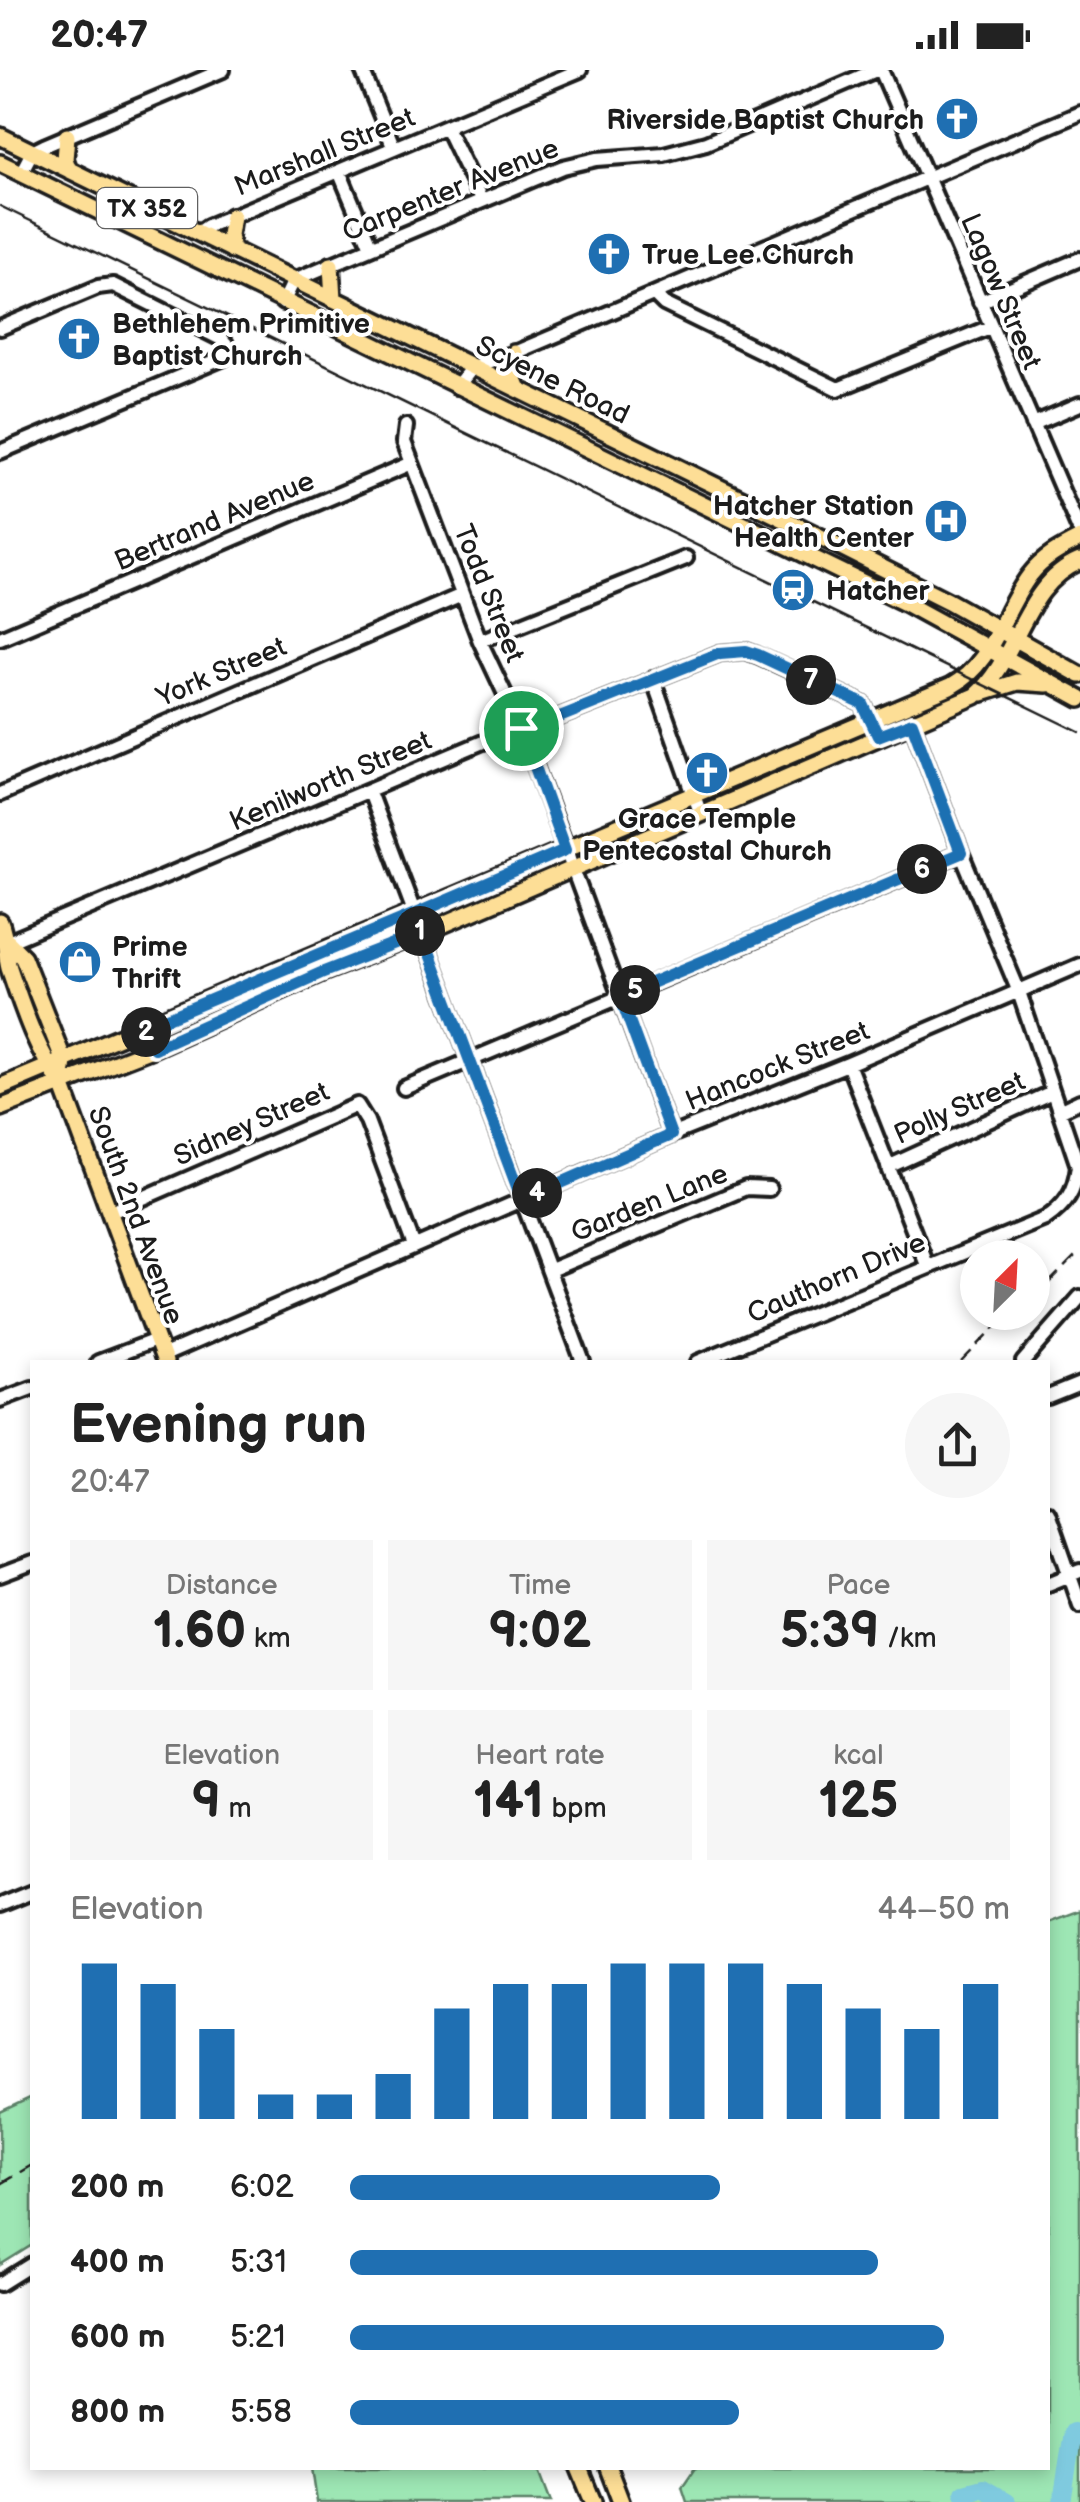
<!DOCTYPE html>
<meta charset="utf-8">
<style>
:root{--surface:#fff;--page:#f6f6f6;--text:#222;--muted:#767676;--accent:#1f6fb2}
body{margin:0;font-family:"Balsamiq Sans",sans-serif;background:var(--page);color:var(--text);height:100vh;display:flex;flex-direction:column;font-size:38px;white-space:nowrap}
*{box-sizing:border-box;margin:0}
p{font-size:32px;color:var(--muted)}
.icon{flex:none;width:55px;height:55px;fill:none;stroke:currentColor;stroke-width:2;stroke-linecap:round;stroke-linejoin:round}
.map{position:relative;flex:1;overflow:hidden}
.side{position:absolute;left:30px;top:1290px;width:1020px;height:1110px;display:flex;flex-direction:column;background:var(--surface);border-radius:0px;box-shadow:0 5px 15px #0003}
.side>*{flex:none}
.needle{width:65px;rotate:24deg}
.fabs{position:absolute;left:960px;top:1170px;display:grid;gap:20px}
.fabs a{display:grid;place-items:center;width:90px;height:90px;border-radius:50%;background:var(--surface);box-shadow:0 5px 15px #0003;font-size:50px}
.pin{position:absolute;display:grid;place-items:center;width:85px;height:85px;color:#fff;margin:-42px;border:5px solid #fff;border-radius:50%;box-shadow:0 2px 10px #0007}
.km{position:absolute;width:50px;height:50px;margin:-25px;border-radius:50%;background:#222;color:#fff;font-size:28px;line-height:50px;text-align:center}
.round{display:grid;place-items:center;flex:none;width:105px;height:105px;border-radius:52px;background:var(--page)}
.overview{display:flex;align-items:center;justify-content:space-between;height:170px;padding:0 40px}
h1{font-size:55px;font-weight:700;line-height:75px}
.figures{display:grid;grid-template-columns:repeat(3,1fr);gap:15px;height:170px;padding:10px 40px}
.figures div{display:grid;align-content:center;border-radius:0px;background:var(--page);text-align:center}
.figures b{font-size:50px;font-weight:700}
.figures small{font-size:28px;font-weight:400}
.figures p{font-size:28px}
.chart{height:280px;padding:20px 40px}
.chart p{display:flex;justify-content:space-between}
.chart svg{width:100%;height:180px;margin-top:10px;stroke:var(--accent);stroke-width:6}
ul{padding:0 40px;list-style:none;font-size:32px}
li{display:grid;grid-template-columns:160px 120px 1fr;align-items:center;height:75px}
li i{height:25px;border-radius:12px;background:var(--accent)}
.status{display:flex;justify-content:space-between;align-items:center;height:70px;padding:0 50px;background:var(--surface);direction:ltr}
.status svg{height:28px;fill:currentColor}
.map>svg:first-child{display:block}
.green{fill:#9de6b4;stroke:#5c8168;stroke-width:2.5}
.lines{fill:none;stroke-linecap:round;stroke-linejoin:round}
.river{stroke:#7fcadf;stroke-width:18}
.minor-casing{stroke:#1c1c1c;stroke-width:20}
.major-casing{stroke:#1c1c1c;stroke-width:22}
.minor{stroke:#fff;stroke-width:12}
.major{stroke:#fdde96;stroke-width:15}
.tram{stroke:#1c1c1c;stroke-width:2.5}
.rail{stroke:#1c1c1c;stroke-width:2.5;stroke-dasharray:15 8;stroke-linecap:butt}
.route-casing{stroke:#fff;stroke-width:20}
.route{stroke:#1f6fb2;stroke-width:12}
.labels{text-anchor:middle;stroke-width:8;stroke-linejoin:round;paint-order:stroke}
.shield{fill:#fff;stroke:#606060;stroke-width:2.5}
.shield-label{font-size:25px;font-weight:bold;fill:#1c1c1c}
.poi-label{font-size:28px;font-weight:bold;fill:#1c1c1c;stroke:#fff;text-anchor:start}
.street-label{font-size:28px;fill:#1c1c1c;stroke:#fff}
</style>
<div class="status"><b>20:47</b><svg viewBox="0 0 49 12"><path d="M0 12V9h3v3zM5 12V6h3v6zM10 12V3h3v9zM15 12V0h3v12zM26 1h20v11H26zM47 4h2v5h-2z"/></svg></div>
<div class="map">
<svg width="1080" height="2432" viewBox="0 0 1080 2432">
<rect width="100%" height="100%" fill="#fff"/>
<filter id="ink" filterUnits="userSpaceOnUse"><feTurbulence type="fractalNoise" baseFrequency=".01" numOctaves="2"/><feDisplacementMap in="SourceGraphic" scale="20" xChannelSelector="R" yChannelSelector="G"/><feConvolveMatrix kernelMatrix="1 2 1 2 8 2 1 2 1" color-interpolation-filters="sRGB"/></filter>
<g filter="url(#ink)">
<!-- green -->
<path class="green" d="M 1080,1840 L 1080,2432 L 687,2432 L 682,2417 L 695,2398 L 1048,2398 L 1048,1852 Z
M 32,2027 L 32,2175 L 0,2195 L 0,2042 Z
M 312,2398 L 538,2398 L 551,2432 L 317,2432 Z"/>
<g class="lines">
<!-- river -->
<path class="river" d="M 969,2432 L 964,2423 L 983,2418 L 1007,2432
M 1062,2432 L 1073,2362 L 1080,2365"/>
<!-- minor casing -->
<g class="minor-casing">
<path id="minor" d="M 362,0 L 394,78
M 881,0 L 1080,462
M 446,57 L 481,130
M 339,101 L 371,177
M 21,103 L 32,82 L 44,76 L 223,0
M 198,163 L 208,156 L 580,0
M 654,224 L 664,234 L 838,319 L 990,257
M 980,232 L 1080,189
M 283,233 L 294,210 L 563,97 L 597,89 L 664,84 L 706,73 L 876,0
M 0,258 L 98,217 L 113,215 L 221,269 L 228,277 L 224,288 L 0,382
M 456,317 L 472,297 L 514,283 L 1080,43
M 1033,354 L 1080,334
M 412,393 L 480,571 L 521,658 L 671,1065
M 0,568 L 412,393 L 404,372 L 406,356
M 480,571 L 686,488
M 653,609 L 700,742
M 369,722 L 583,1292
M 0,724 L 462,525
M 8,872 L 502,664 L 532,658 L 720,583 L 746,581 L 757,585 L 863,634 L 875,659
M 848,994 L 927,1195
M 404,1018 L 961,783
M 1059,1041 L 1080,1031
M 888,1097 L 1052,1022
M 111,1142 L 357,1035 L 367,1051 L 414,1176
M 550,1200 L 746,1118 L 769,1119
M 162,1286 L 671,1065 L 848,994 L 1080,895
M 98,1292 L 156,1270
M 698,1292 L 1045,1149 C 1066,1135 1075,1121 1078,1096 L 1019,922 L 961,783 L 912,653
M 1023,1292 L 1080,1227
M 1048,1327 L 1080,1314
M 0,1330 L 32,1318
M 1048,1443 L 1080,1535
M 0,1505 L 32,1493
M 1048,1514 L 1080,1501
M 0,1835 L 32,1822
M 0,2214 L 32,2194"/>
</g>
<!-- major casing -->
<g class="major-casing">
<path id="major" d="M 0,66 L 841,477 L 948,531 L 1080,605
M 67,66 L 65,89 L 69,100
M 0,93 L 905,533 L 1080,629
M 232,146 L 229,165 L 232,180
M 331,195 L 333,229
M 514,283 L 511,302 L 518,319
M 982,623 L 1017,612 L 1047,614
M 0,852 C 7,870 5,883 9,898 C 22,936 37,983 62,1014 L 165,1292
M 8,872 L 23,887 L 64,991 L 63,999
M 0,1017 L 950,617 C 994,593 1001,543 1030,505 C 1043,488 1062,478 1080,469
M 0,1038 L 154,978 L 321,903 L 421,864 L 975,626 C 1019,588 1023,515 1080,491
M 579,2398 L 593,2432
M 608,2398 L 621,2432"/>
</g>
<!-- minor -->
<use href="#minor" class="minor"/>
<!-- major -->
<use href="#major" class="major"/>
<!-- tram -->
<path class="tram" d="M 0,136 L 1080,662"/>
<!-- rail -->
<path class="rail" d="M 1032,1230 L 1080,1181
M 961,1292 L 1010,1242
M 0,2114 L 32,2095"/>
</g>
</g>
<g class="lines" filter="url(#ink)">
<!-- route casing -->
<g class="route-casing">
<path id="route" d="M 521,658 L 565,780 L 415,844 L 421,864 L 321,903 L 154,978 L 144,958 L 415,844 L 522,1130 L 671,1065 L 620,926 L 961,783 L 912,653 L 878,666 L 863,634 L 758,585 L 746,581 L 720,583 L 532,658 L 521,658"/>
</g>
<!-- route -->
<use href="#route" class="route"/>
</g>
<!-- icons -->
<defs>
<g id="church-disc" transform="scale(2.25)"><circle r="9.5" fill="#1f6fb2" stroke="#fff"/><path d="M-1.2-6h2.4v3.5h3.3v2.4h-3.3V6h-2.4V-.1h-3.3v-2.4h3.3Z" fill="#fff"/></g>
<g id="hospital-disc" transform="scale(2.25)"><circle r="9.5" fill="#1f6fb2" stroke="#fff"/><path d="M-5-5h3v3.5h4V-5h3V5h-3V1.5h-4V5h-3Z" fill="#fff"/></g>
<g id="station-disc" transform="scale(2.25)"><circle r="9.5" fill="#1f6fb2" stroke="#fff"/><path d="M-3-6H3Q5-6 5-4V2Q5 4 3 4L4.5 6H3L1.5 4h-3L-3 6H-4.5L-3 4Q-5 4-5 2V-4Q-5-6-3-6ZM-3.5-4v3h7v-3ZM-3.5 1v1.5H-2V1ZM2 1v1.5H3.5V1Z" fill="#fff"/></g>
<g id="shop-disc" transform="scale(2.25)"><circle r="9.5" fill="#1f6fb2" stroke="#fff"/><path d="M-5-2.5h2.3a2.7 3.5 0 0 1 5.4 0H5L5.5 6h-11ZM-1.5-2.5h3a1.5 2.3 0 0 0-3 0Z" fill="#fff"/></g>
</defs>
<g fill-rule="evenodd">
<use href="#church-disc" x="957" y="49"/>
<use href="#church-disc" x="609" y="184"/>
<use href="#church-disc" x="79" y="269"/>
<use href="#hospital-disc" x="946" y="451"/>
<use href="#station-disc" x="793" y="520"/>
<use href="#church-disc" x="707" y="703"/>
<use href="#shop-disc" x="80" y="892"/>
</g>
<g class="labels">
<!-- shield labels -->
<rect class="shield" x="97" y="118" width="100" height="40" rx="8"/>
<g class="shield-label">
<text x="147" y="147">TX 352</text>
</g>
<!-- poi labels -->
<g class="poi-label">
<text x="924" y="59" text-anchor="end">Riverside Baptist Church</text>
<text x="642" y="194">True Lee Church</text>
<text x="112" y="263">Bethlehem Primitive<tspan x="112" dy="32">Baptist Church</tspan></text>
<text x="914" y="445" text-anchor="end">Hatcher Station<tspan x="914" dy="32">Health Center</tspan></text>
<text x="826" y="530">Hatcher</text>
<text x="707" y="758" text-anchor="middle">Grace Temple<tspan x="707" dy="32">Pentecostal Church</tspan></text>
<text x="112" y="886">Prime<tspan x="112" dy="32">Thrift</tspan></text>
</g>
<!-- street labels -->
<g class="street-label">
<text transform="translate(324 81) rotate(-22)" y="10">Marshall Street</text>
<text transform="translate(450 119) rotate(-22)" y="10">Carpenter Avenue</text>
<text transform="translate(1002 221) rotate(67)" y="10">Lagow Street</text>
<text transform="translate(553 309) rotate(26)" y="10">Scyene Road</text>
<text transform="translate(214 450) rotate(-23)" y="10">Bertrand Avenue</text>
<text transform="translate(490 523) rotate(68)" y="10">Todd Street</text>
<text transform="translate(221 601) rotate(-23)" y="10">York Street</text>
<text transform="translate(330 710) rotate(-23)" y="10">Kenilworth Street</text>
<text transform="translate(777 995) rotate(-22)" y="10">Hancock Street</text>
<text transform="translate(959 1037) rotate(-24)" y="10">Polly Street</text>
<text transform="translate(251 1053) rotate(-24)" y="10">Sidney Street</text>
<text transform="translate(649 1132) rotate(-22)" y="10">Garden Lane</text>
<text transform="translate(137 1145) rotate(70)" y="10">South 2nd Avenue</text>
<text transform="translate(836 1207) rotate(-23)" y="10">Cauthorn Drive</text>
</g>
</g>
</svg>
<div class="fabs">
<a><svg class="needle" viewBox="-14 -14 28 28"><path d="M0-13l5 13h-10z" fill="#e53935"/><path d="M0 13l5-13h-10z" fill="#767676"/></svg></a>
</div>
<div class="pin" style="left:521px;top:658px;background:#1e9e55"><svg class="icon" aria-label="arrive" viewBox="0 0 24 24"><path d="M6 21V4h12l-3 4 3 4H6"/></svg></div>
<b class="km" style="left:420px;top:861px">1</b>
<b class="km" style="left:146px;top:962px">2</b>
<b class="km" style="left:537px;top:1123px">4</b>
<b class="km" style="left:635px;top:920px">5</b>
<b class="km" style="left:922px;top:799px">6</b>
<b class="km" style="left:811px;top:610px">7</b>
<section class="side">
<div class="overview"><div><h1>Evening run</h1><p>20:47</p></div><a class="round"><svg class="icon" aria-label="share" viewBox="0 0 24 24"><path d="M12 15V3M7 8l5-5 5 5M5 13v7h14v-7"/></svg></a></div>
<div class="figures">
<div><p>Distance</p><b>1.60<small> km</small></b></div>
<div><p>Time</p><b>9:02</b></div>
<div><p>Pace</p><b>5:39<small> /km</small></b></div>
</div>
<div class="figures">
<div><p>Elevation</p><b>9<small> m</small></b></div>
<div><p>Heart rate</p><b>141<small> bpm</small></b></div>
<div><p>kcal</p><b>125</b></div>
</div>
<div class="chart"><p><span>Elevation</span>44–50 m</p>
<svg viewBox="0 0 160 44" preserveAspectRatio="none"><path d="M5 44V6M15 44V11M25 44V22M35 44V38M45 44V38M55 44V33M65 44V17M75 44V11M85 44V11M95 44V6M105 44V6M115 44V6M125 44V11M135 44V17M145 44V22M155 44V11"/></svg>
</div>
<ul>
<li><b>200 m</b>6:02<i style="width:56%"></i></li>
<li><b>400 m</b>5:31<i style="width:80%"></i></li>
<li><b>600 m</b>5:21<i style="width:90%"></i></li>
<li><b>800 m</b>5:58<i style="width:59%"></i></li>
</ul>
</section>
</div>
